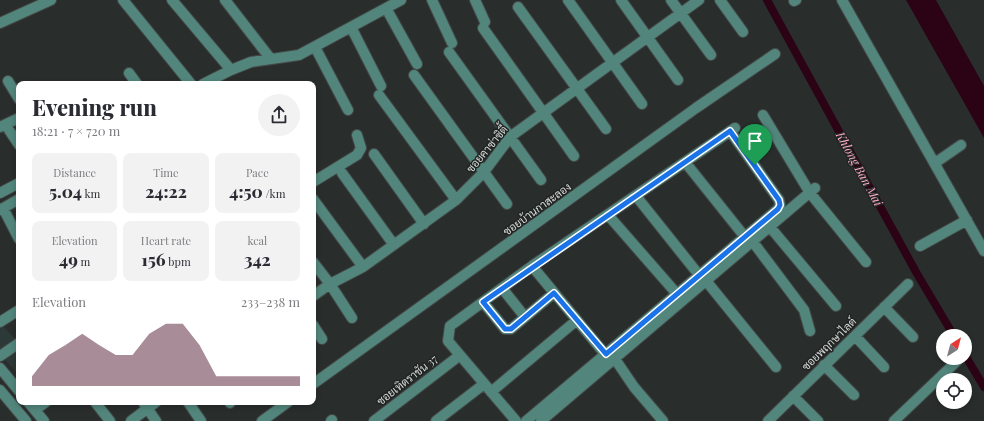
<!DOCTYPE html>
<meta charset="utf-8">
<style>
:root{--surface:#fff;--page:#f2f2f3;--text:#2b2b33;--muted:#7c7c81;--accent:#845d6e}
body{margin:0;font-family:"Playfair Display",Sarabun,serif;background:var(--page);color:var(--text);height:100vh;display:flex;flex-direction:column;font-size:15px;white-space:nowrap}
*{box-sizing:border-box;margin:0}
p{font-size:13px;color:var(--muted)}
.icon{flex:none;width:22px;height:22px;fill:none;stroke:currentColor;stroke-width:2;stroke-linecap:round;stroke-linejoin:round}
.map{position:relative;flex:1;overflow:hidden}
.sheet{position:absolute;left:16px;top:81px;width:300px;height:324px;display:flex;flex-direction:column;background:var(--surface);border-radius:8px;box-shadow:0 2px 6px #0003}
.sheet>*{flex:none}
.needle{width:26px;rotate:36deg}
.fabs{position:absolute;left:936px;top:329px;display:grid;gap:8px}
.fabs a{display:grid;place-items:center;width:36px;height:36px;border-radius:50%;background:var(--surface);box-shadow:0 2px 6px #0003;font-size:20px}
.pin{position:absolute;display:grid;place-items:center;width:34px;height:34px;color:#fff;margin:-41px -17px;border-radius:50% 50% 50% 0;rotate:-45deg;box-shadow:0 0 4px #0007}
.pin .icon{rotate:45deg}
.round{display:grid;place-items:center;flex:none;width:42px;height:42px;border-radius:21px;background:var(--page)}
.headline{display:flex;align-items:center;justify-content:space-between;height:68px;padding:0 16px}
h1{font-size:22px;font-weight:800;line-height:30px}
.stats{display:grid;grid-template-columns:repeat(3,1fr);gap:6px;height:68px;padding:4px 16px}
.stats div{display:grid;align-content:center;border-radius:8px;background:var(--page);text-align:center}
.stats b{font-size:17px;font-weight:800}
.stats small{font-size:11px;font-weight:400}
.stats p{font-size:11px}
.chart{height:112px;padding:8px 16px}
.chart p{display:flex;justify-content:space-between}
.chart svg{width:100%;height:72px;margin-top:4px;fill:var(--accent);opacity:.7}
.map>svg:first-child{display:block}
.built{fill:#2d3936}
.water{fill:#2c0315}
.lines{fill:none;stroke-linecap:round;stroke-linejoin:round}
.canal{stroke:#2c0315;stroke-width:8}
.minor-casing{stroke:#454a49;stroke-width:12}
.minor{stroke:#52867c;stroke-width:10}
.route-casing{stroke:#fff;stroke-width:8}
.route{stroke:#1a73e8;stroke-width:5}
.labels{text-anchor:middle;stroke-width:3;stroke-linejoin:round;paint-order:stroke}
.street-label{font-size:11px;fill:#d7dad9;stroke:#202423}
.water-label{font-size:12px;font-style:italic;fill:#feadc8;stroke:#202423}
</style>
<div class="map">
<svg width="984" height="421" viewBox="0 0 984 421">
<rect width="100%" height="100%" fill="#292e2d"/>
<!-- built -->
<path class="built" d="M 0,323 L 19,343 L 19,375 L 0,354 Z"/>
<!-- water -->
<path class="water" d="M 906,0 L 936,0 L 984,86 L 984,138 Z"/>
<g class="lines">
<!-- canal -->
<path class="canal" d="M 767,0 L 916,272 L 954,336
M 965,355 L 984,387"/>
<!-- minor casing -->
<g class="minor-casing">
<path id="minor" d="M 123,0 L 191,84
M 172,0 L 231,70
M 225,0 L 270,58
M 432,0 L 452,43
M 475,0 L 485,22
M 568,0 L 642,104
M 621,0 L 678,80
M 671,0 L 711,55
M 720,0 L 743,32
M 842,0 L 984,251
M 794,1 L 796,0
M 518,7 L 606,129
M 386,8 L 417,64
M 0,23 L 51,0
M 351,27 L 381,86
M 483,28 L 574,156
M 315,47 L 348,110
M 449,52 L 541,180
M 129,73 L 137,84
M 414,75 L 507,204
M 8,81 L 19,99
M 203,84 L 231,70 L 251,62 L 299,55 L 401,0
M 379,95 L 456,200
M 763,115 L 810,193 L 866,262
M 0,127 L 19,118
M 9,130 L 19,145
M 374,154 L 424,224
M 685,162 L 745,237
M 935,163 L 961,145
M 342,173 L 394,245
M 313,182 L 357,155 L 361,148 L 357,135
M 0,193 L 19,183
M 636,196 L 699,275
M 313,199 L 363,267
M 3,208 L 19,239
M 0,210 L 19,199
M 608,215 L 677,294
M 770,227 L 836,306
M 753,242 L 804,310 L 810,331
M 920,246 L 967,220
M 313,262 L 330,284 L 352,318
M 532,266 L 605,354
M 707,282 L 776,367
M 502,288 L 525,317
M 313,296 L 330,284 L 363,267 L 456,200 L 484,172 L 510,137 L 699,0
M 483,302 L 505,329 L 511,329 L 554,293
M 884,307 L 913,337
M 0,322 L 19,310
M 313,325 L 322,339
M 855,336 L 884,367
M 0,356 L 19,343
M 615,359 L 634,387 L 663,421
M 824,365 L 854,395
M 0,368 L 19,391
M 313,384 L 696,108 L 775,54
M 0,390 L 26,421
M 491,392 L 577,320
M 793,396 L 818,421
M 28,402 L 44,421
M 95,402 L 110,421
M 143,402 L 156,421
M 188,402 L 201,421
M 230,402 L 230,403
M 35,410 L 46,402
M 131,421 L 156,402
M 262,421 L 288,402
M 331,421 L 332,420
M 374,421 L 455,359
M 436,421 L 484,384
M 516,421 L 448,341 L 450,326 L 532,266 L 735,128
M 526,421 L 778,209 L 780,205 L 779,200 L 730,131
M 541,421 L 815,188
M 768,421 L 908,284
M 894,421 L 957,361"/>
</g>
<!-- minor -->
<use href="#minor" class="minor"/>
</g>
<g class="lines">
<!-- route casing -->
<g class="route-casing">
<path id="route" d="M 730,131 L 779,200 L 780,205 L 778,209 L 606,354 L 554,293 L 511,329 L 505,329 L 483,302 Z"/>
</g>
<!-- route -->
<use href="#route" class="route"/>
</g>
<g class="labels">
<!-- street labels -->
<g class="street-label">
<text transform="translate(487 149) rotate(-50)" y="4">ซอยคาซ่าซิตี้</text>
<text transform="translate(537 209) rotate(-36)" y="4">ซอยบ้านกาสะลอง</text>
<text transform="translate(829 344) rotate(-44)" y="4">ซอยพฤกษาไลต์</text>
<text transform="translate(407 380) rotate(-38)" y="4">ซอยเทิดราชัน 37</text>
</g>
<!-- water labels -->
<g class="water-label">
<text transform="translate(859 169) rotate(61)" y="4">Khlong Ban Mai</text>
</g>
</g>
</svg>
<div class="fabs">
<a><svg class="needle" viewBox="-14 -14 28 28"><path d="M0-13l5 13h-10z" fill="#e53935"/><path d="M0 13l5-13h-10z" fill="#7c7c81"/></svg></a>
<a><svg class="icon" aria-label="locate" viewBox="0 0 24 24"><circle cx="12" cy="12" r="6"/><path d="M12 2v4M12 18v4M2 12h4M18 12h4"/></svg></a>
</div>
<div class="pin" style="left:755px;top:165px;background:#1e9e55"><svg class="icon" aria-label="arrive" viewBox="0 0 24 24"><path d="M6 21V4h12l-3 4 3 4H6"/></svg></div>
<section class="sheet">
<div class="headline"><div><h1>Evening run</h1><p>18:21 · 7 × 720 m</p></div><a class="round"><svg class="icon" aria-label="share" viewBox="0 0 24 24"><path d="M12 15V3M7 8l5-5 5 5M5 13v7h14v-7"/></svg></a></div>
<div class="stats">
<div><p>Distance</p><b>5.04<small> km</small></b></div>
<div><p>Time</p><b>24:22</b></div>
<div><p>Pace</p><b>4:50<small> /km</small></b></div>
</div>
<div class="stats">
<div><p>Elevation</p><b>49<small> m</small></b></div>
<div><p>Heart rate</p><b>156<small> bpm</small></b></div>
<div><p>kcal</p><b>342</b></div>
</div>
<div class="chart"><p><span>Elevation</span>233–238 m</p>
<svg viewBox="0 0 160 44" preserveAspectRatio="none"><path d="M0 44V38L10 25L20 19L30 12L40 19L50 25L60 25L70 12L80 6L90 6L100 19L110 38L120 38L130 38L140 38L150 38L160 38V44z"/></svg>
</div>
</section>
</div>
